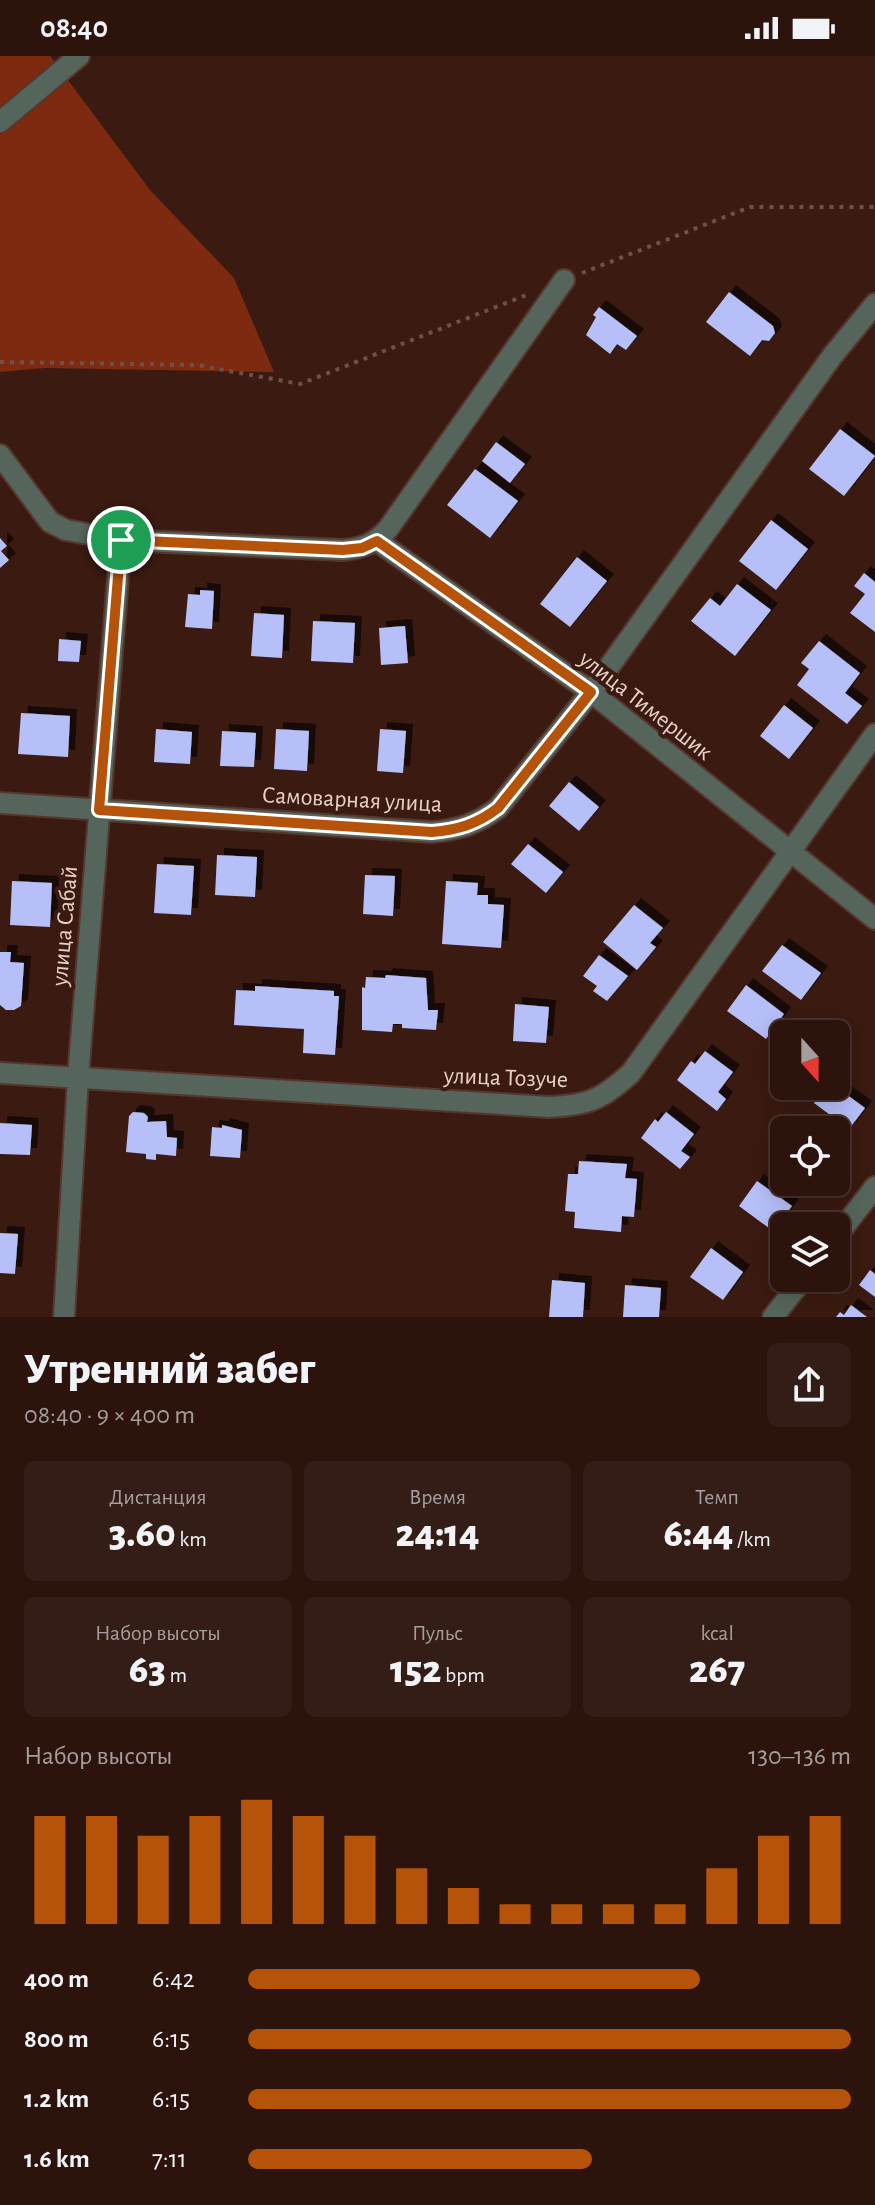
<!DOCTYPE html>
<html lang="ru">
<meta charset="utf-8">
<style>
:root{--surface:#2c140d;--page:#341d16;--text:#f1f3f6;--muted:#a69e9d;--line:#48332e;--accent:#b45309}
body{margin:0;font-family:"Alegreya Sans",sans-serif;background:var(--page);color:var(--text);height:100vh;display:flex;flex-direction:column;font-size:30px;white-space:nowrap}
*{box-sizing:border-box;margin:0}
p{font-size:26px;color:var(--muted)}
.icon{flex:none;width:44px;height:44px;fill:none;stroke:currentColor;stroke-width:2;stroke-linecap:round;stroke-linejoin:round}
.map{position:relative;height:1261px;overflow:hidden}
.side{display:flex;flex-direction:column;background:var(--surface);flex:1}
.side>*{flex:none}
.needle{width:52px;rotate:159deg}
.buttons{position:absolute;left:770px;top:964px;display:grid;gap:16px}
.buttons a{display:grid;place-items:center;width:80px;height:80px;border-radius:12px;background:var(--surface);box-shadow:0 4px 20px #0003,0 0 0 2px var(--line);font-size:40px}
.pin{position:absolute;display:grid;place-items:center;width:68px;height:68px;color:#fff;margin:-34px;border:4px solid #fff;border-radius:50%;box-shadow:0 2px 8px #0007}
.round{display:grid;place-items:center;flex:none;width:84px;height:84px;border-radius:12px;background:var(--page)}
.summary{display:flex;align-items:center;justify-content:space-between;height:136px;padding:0 24px}
h1{font-size:44px;font-weight:800;line-height:60px}
.figures{display:grid;grid-template-columns:repeat(3,1fr);gap:12px;height:136px;padding:8px 24px}
.figures div{display:grid;align-content:center;border-radius:12px;background:var(--page);text-align:center}
.figures b{font-size:40px;font-weight:800}
.figures small{font-size:22px;font-weight:400}
.figures p{font-size:22px}
.chart{height:224px;padding:16px 24px}
.chart p{display:flex;justify-content:space-between}
.chart svg{width:100%;height:144px;margin-top:8px;stroke:var(--accent);stroke-width:6}
ul{padding:0 24px;list-style:none;font-size:26px}
li{display:grid;grid-template-columns:128px 96px 1fr;align-items:center;height:60px}
li i{height:20px;border-radius:10px;background:var(--accent)}
.status{display:flex;justify-content:space-between;align-items:center;height:56px;padding:0 40px;background:var(--surface);direction:ltr}
.status svg{height:22px;fill:currentColor}
.map>svg:first-child{display:block}
.green{fill:#7d2a11}
.building{fill:#b6bff8;filter:url(#shadow)}
.lines{fill:none;stroke-linecap:round;stroke-linejoin:round}
.minor-casing{stroke:#56372f;stroke-width:24}
.path{stroke:#6e5149;stroke-width:4;stroke-dasharray:4 6;stroke-linecap:butt}
.minor{stroke:#56655b;stroke-width:20}
.route-casing{stroke:#fff;stroke-width:16}
.route{stroke:#b45309;stroke-width:10}
.labels{text-anchor:middle;stroke-width:8;stroke-linejoin:round;paint-order:stroke}
.street-label{font-size:24px;fill:#e8d1cb;stroke:#3a1a11}
</style>
<div class="status"><b>08:40</b><svg viewBox="0 0 49 12"><path d="M0 12V9h3v3zM5 12V6h3v6zM10 12V3h3v9zM15 12V0h3v12zM26 1h20v11H26zM47 4h2v5h-2z"/></svg></div>
<div class="map">
<svg width="875" height="1261" viewBox="0 0 875 1261">
<defs>
<filter id="shadow"><feDropShadow dx="7" dy="-7" stdDeviation="0" flood-color="#0009"/></filter>
</defs>
<rect width="100%" height="100%" fill="#3a1a11"/>
<!-- green -->
<path class="green" d="M 0,0 L 50,0 L 150,134 L 234,222 L 274,316 L 45,312 L 0,316 Z"/>
<!-- building -->
<path class="building" d="M 729,236 L 773,270 L 775,277 L 769,285 L 762,284 L 750,300 L 706,266 Z
M 599,251 L 637,280 L 626,294 L 617,288 L 610,298 L 586,279 L 596,261 L 593,259 Z
M 840,373 L 875,400 L 844,440 L 809,413 Z
M 496,386 L 525,408 L 510,427 L 482,405 Z
M 475,413 L 518,445 L 490,482 L 447,449 Z
M 771,464 L 808,493 L 776,534 L 739,505 Z
M 0,482 L 7,490 L 1,495 L 9,504 L 0,512 Z
M 577,501 L 607,525 L 570,571 L 540,548 Z
M 864,517 L 875,526 L 875,576 L 850,557 L 865,538 L 854,530 Z
M 737,528 L 771,554 L 735,600 L 691,565 L 710,542 L 720,550 Z
M 200,534 L 214,535 L 212,573 L 185,571 L 188,538 L 200,539 Z
M 254,557 L 284,559 L 282,602 L 251,600 Z
M 313,565 L 355,567 L 353,607 L 311,605 Z
M 405,570 L 408,607 L 381,609 L 379,572 Z
M 59,583 L 81,585 L 79,606 L 58,605 Z
M 819,585 L 860,617 L 845,637 L 862,650 L 847,668 L 797,629 L 809,613 L 801,607 Z
M 784,649 L 813,672 L 789,703 L 760,680 Z
M 21,657 L 70,660 L 68,701 L 18,698 Z
M 156,673 L 192,676 L 190,708 L 154,706 Z
M 276,673 L 309,675 L 307,715 L 274,713 Z
M 380,673 L 406,675 L 403,717 L 377,715 Z
M 222,675 L 256,677 L 254,711 L 220,710 Z
M 569,726 L 599,751 L 579,775 L 549,750 Z
M 528,788 L 563,816 L 546,837 L 511,808 Z
M 217,799 L 257,801 L 255,841 L 215,839 Z
M 157,808 L 194,810 L 191,859 L 154,857 Z
M 365,819 L 395,820 L 393,860 L 363,858 Z
M 12,825 L 52,827 L 50,871 L 10,869 Z
M 446,825 L 478,827 L 477,839 L 488,839 L 488,848 L 504,849 L 501,892 L 442,888 Z
M 634,849 L 663,872 L 650,887 L 656,891 L 637,914 L 603,886 Z
M 782,889 L 821,917 L 801,944 L 762,915 Z
M 0,896 L 11,896 L 10,906 L 24,907 L 21,950 L 14,954 L 6,954 L 0,949 Z
M 599,899 L 628,920 L 607,945 L 593,935 L 597,930 L 583,920 Z
M 386,919 L 426,922 L 428,954 L 438,954 L 436,974 L 402,972 L 402,968 L 393,968 L 392,976 L 362,974 L 362,931 L 365,932 L 366,921 L 385,922 Z
M 746,929 L 784,958 L 766,983 L 727,955 Z
M 255,930 L 334,935 L 334,940 L 339,940 L 335,999 L 303,997 L 304,973 L 234,969 L 236,934 L 255,935 Z
M 515,948 L 549,951 L 546,987 L 513,985 Z
M 705,995 L 733,1016 L 718,1036 L 726,1043 L 717,1055 L 677,1024 L 691,1005 L 695,1008 Z
M 826,1030 L 835,1030 L 865,1052 L 849,1073 L 814,1047 Z
M 133,1056 L 144,1057 L 148,1061 L 147,1066 L 166,1065 L 167,1081 L 177,1082 L 176,1100 L 156,1098 L 156,1104 L 146,1103 L 146,1098 L 126,1096 L 129,1060 Z
M 666,1056 L 694,1078 L 681,1095 L 690,1101 L 680,1113 L 641,1082 L 655,1063 L 658,1066 Z
M 0,1067 L 32,1069 L 30,1099 L 0,1098 Z
M 222,1069 L 242,1074 L 240,1102 L 210,1100 L 212,1071 L 222,1072 Z
M 784,1094 L 784,1123 L 770,1112 Z
M 579,1105 L 627,1108 L 625,1122 L 637,1123 L 634,1161 L 622,1160 L 621,1176 L 574,1172 L 575,1156 L 565,1155 L 568,1118 L 578,1118 Z
M 757,1125 L 792,1150 L 773,1175 L 739,1150 Z
M 789,1126 L 810,1126 L 802,1136 Z
M 0,1177 L 18,1178 L 15,1218 L 0,1217 Z
M 711,1192 L 743,1216 L 723,1244 L 690,1221 Z
M 870,1214 L 875,1218 L 875,1241 L 859,1229 Z
M 552,1224 L 585,1227 L 583,1261 L 549,1261 Z
M 625,1229 L 661,1232 L 659,1261 L 623,1261 Z
M 851,1249 L 867,1261 L 836,1261 L 840,1256 L 844,1259 Z"/>
<g class="lines">
<!-- minor casing -->
<g class="minor-casing">
<path id="minor" d="M 0,66 L 79,0
M 0,399 L 50,466 L 66,474 L 121,484 L 343,494 C 363,492 374,488 388,473 L 564,224
M 377,485 L 591,636 L 875,863
M 0,747 L 432,776 C 458,774 477,768 498,752 L 591,636 L 833,299 L 875,248
M 0,1017 L 549,1051 C 589,1049 601,1044 631,1017 L 875,678
M 836,1181 L 875,1131
M 64,1261 L 78,1022 L 121,484
M 773,1261 L 804,1222"/>
</g>
<!-- path -->
<path class="path" d="M 582,217 L 750,151 L 875,151
M 0,306 L 197,309 L 300,328 L 529,238"/>
<!-- minor -->
<use href="#minor" class="minor"/>
</g>
<g class="lines">
<!-- route casing -->
<g class="route-casing">
<path id="route" d="M 121,484 L 343,494 L 362,492 L 377,485 L 591,636 L 498,752 C 477,768 458,774 432,776 L 99,754 Z"/>
</g>
<!-- route -->
<use href="#route" class="route"/>
</g>
<g class="labels">
<!-- street labels -->
<g class="street-label">
<text transform="translate(646 649) rotate(38)" y="8">улица Тимершик</text>
<text transform="translate(352 743) rotate(3)" y="8">Самоварная улица</text>
<text transform="translate(64 870) rotate(-85)" y="8">улица Сабай</text>
<text transform="translate(506 1021) rotate(2)" y="8">улица Тозуче</text>
</g>
</g>
</svg>
<div class="buttons">
<a><svg class="needle" viewBox="-14 -14 28 28"><path d="M0-13l5 13h-10z" fill="#e53935"/><path d="M0 13l5-13h-10z" fill="#a69e9d"/></svg></a>
<a><svg class="icon" aria-label="locate" viewBox="0 0 24 24"><circle cx="12" cy="12" r="6"/><path d="M12 2v4M12 18v4M2 12h4M18 12h4"/></svg></a>
<a><svg class="icon" aria-label="layers" viewBox="0 0 24 24"><path d="M12 4l9 5-9 5-9-5zM3 14l9 5 9-5"/></svg></a>
</div>
<div class="pin" style="left:121px;top:484px;background:#1e9e55"><svg class="icon" aria-label="arrive" viewBox="0 0 24 24"><path d="M6 21V4h12l-3 4 3 4H6"/></svg></div>
</div>
<section class="side">
<div class="summary"><div><h1>Утренний забег</h1><p>08:40 · 9 × 400 m</p></div><a class="round"><svg class="icon" aria-label="share" viewBox="0 0 24 24"><path d="M12 15V3M7 8l5-5 5 5M5 13v7h14v-7"/></svg></a></div>
<div class="figures">
<div><p>Дистанция</p><b>3.60<small> km</small></b></div>
<div><p>Время</p><b>24:14</b></div>
<div><p>Темп</p><b>6:44<small> /km</small></b></div>
</div>
<div class="figures">
<div><p>Набор высоты</p><b>63<small> m</small></b></div>
<div><p>Пульс</p><b>152<small> bpm</small></b></div>
<div><p>kcal</p><b>267</b></div>
</div>
<div class="chart"><p><span>Набор высоты</span>130–136 m</p>
<svg viewBox="0 0 160 44" preserveAspectRatio="none"><path d="M5 44V11M15 44V11M25 44V17M35 44V11M45 44V6M55 44V11M65 44V17M75 44V27M85 44V33M95 44V38M105 44V38M115 44V38M125 44V38M135 44V27M145 44V17M155 44V11"/></svg>
</div>
<ul>
<li><b>400 m</b>6:42<i style="width:75%"></i></li>
<li><b>800 m</b>6:15<i style="width:100%"></i></li>
<li><b>1.2 km</b>6:15<i style="width:100%"></i></li>
<li><b>1.6 km</b>7:11<i style="width:57%"></i></li>
</ul>
</section>
